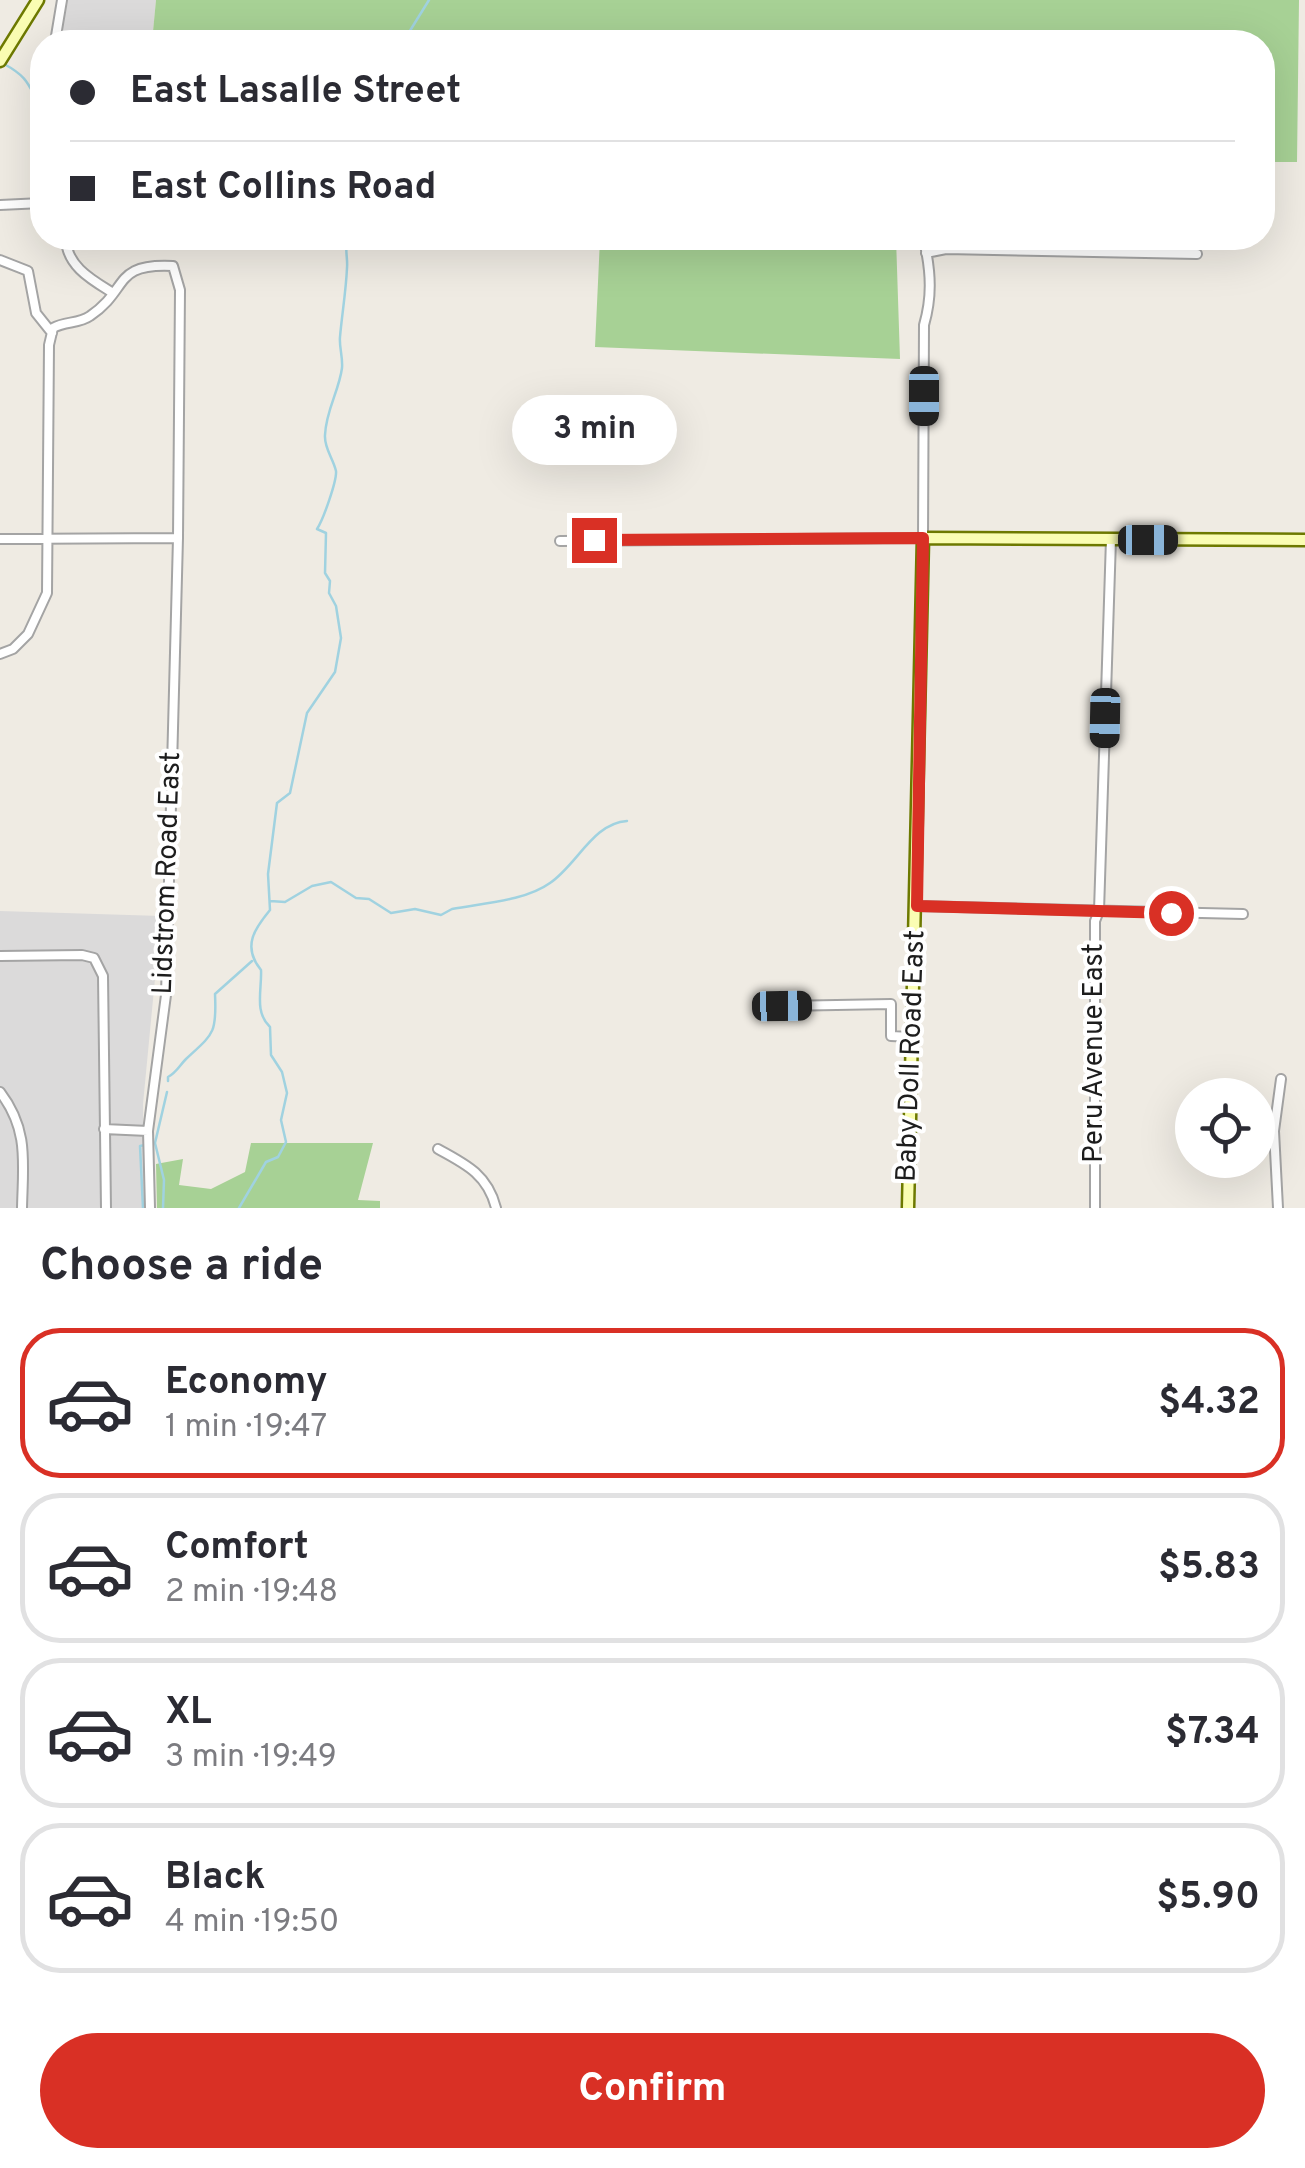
<!DOCTYPE html>
<html lang="en">
<head>
<meta charset="utf-8">
<style>
  body { margin:0; font-family:Overpass,sans-serif; background:#f2f2f3; color:#2b2b33; height:100vh; display:flex; flex-direction:column; font-size:38px; white-space:nowrap }
  * { box-sizing:border-box; margin:0 }
  p { font-size:32px; color:#7c7c81 }
  .icon { flex:none; width:55px; height:55px; fill:none; stroke:currentColor; stroke-width:2; stroke-linecap:round; stroke-linejoin:round }
  .map { position:relative; height:1208px; overflow:hidden }
  .details { display:flex; flex-direction:column; background:#fff; flex:1 }
  .details>* { flex:none }
  .guide { position:absolute; left:30px; top:30px; width:1245px; height:220px; border-radius:40px; box-shadow:0 10px 40px #0002; display:grid; align-content:center; height:220px; padding:0 40px; background:#fff }
  .buttons { position:absolute; left:1175px; top:1078px; display:grid; gap:20px }
  .buttons a { display:grid; place-items:center; width:100px; height:100px; border-radius:50%; background:#fff; box-shadow:0 10px 40px #0002; font-size:50px }
  .end { position:absolute; width:45px; height:45px; margin:-22px; border:12px solid #d93025; background:#fff; box-shadow:0 0 0 5px #fff }
  .from { border-radius:50% }
  .bubble { position:absolute; height:70px; border-radius:35px; background:#fff; box-shadow:0 10px 40px #0002; font-size:32px; font-weight:700; line-height:70px; text-align:center }
  .car { position:absolute; width:30px; height:60px; margin:-30px -15px; border-radius:12px; box-shadow:0 0 8px 2px #0007; background:linear-gradient(#222 24%,#8ab4d8 0 40%,#222 0 76%,#8ab4d8 0 86%,#222 0) }
  .guide b { display:flex; align-items:center; gap:35px; height:95px; font-size:38px }
  .guide b+b { border-top:2px solid #e1e1e2 }
  .guide i { width:25px; height:25px; background:#2b2b33 }
  ul { padding:0; list-style:none }
  li { display:flex; align-items:center; gap:30px; height:150px; margin:0 20px 15px; padding:0 20px; border:5px solid #e1e1e2; border-radius:40px }
  li div { flex:1 }
  li b { display:block; font-size:38px }
  li em { font-style:normal; font-weight:700 }
  li.active { border-color:#d93025 }
  li>.icon { width:90px; height:90px; stroke-width:1.5 }
  h2 { padding:0 40px; font-size:45px; line-height:120px }
  .primary-button { display:flex; gap:20px; margin-top:auto; padding:20px 40px }
  .primary-button a { flex:1; height:115px; border-radius:60px; background:#d93025; color:#fff; font-size:40px; font-weight:700; line-height:115px; text-align:center }
  .map>svg:first-child { display:block }
</style>
</head>
<body>
<div class="map">
<svg width="1305" height="1208" viewBox="0 0 1305 1208">
  <rect width="100%" height="100%" fill="#efebe3"/>
  <path fill="#dbdada" d="M 61,0 L 156,0 L 152,42 L 55,42 Z
    M 0,911 L 161,916 L 143,1104 L 144,1208 L 0,1208 Z"/>
  <path fill="#a7d195" d="M 156,0 L 1299,0 L 1297,162 L 1263,162 L 1262,42 L 152,42 Z
    M 560,238 L 896,238 L 900,359 L 595,347 L 600,239 Z
    M 251,1143 L 373,1143 L 358,1200 L 380,1201 L 380,1208 L 157,1208 L 156,1164 L 183,1159 L 179,1185 L 211,1189 L 245,1172 Z"/>
  <g fill="none" stroke-linecap="round" stroke-linejoin="round">
    <path stroke="#a0d2e0" stroke-width="2.5" d="M 403,42 L 429,0
      M 4,64 C 30,78 28,86 42,109
      M 822,238 L 825,241
      M 270,901 L 285,902 L 312,886 L 331,882 L 356,898 L 369,899 L 391,913 L 415,909 L 441,915 L 452,909 C 483,903 525,901 550,883 C 577,865 593,823 627,821
      M 168,1081 L 168,1077 C 177,1072 179,1066 186,1059 C 213,1034 217,1034 215,994 L 252,961
      M 143,1208 L 140,1146 L 155,1143
      M 163,1208 L 164,1180 L 155,1143 L 167,1092
      M 239,1208 L 266,1162 L 278,1157 L 286,1142 L 281,1120 L 287,1093 L 282,1072 L 271,1055 L 270,1027 C 254,1012 262,990 261,970 C 241,946 256,927 270,910 L 268,874 L 277,803 L 290,793 L 307,713 L 335,672 L 341,638 L 336,606 L 329,593 L 330,581 L 325,573 L 326,533 L 317,529 C 323,520 337,481 336,471 C 333,458 324,448 325,435 C 326,410 339,391 342,368 C 343,357 339,347 340,337 C 342,314 346,291 347,268 C 348,257 344,248 348,238"/>
    <defs>
      <path id="street" d="M 55,42 L 62,0
        M 0,205 L 42,203
        M 66,238 C 66,266 92,280 113,293
        M 926,253 L 946,249 L 1197,254
        M 0,260 L 28,271 L 36,313 L 52,333
        M 0,539 L 178,538
        M 560,541 L 923,538 L 924,325 C 932,297 931,274 925,245
        M 0,654 L 13,649 L 28,634 L 47,593 L 49,345 L 53,328 C 65,321 79,324 90,316 C 130,289 112,263 173,266 L 180,290 L 178,538 L 166,995 L 148,1131 L 150,1208
        M 917,906 L 1243,914
        M 0,956 L 82,955 L 94,958 L 103,976 L 106,1208
        M 782,1006 L 891,1004 L 891,1036 L 911,1037
        M 0,1092 C 29,1130 23,1162 22,1208
        M 104,1129 L 148,1131
        M 438,1149 C 466,1164 488,1175 496,1208
        M 1095,1208 L 1095,921 L 1099,911 L 1111,539
        M 1278,1208 L 1274,1131 L 1281,1079"/>
      <path id="secondary" d="M 0,61 L 38,0
        M 908,1208 L 923,538 L 1305,540"/>
    </defs>
    <use href="#street" stroke="#a4a4a4" stroke-width="12"/>
    <use href="#secondary" stroke="#6d7900" stroke-width="15"/>
    <use href="#street" stroke="#fff" stroke-width="8"/>
    <use href="#secondary" stroke="#fafdb3" stroke-width="10"/>
  </g>
  <g fill="none" stroke-linecap="round" stroke-linejoin="round">
    <path stroke="#d93025" stroke-width="12" d="M 594,540 L 923,538 L 917,906 L 1171,913"/>
  </g>
  <g text-anchor="middle" dominant-baseline="central" stroke-width="8" stroke-linejoin="round" paint-order="stroke">
    <g font-size="28" fill="#1d1d1d" stroke="#fff">
      <text transform="translate(168 873) rotate(-88)">Lidstrom Road East</text>
      <text transform="translate(1095 1053) rotate(-90)">Peru Avenue East</text>
      <text transform="translate(912 1056) rotate(-88)">Baby Doll Road East</text>
    </g>
  </g>
</svg>
<div class="buttons">
<a><svg class="icon" aria-label="locate" viewBox="0 0 24 24"><circle cx="12" cy="12" r="6"/><path d="M12 2v4M12 18v4M2 12h4M18 12h4"/></svg></a>
</div>
<i class="end from" style="left:1171px;top:913px"></i>
<i class="end" style="left:594px;top:540px"></i>
<div class="bubble" style="left:512px;top:395px;width:165px">3 min</div>
<i class="car" style="left:924px;top:396px;rotate:180deg"></i>
<i class="car" style="left:1148px;top:540px;rotate:90deg"></i>
<i class="car" style="left:1105px;top:718px;rotate:181deg"></i>
<i class="car" style="left:782px;top:1006px;rotate:89deg"></i>
<div class="guide">
<b><i class="from"></i>East Lasalle Street</b>
<b><i></i>East Collins Road</b>
</div>
</div>
<section class="details">
<h2>Choose a ride</h2>
<ul>
<li class="active"><svg class="icon" aria-label="car" viewBox="0 0 24 24"><path d="M5 17H2v-5l4-1 3-4h7l3 4 3 1v5h-3M9 17h6M6 11h13"/><circle cx="7" cy="17" r="2"/><circle cx="17" cy="17" r="2"/></svg><div><b>Economy</b><p>1 min · 19:47</p></div><em>$4.32</em></li>
<li><svg class="icon" aria-label="car" viewBox="0 0 24 24"><path d="M5 17H2v-5l4-1 3-4h7l3 4 3 1v5h-3M9 17h6M6 11h13"/><circle cx="7" cy="17" r="2"/><circle cx="17" cy="17" r="2"/></svg><div><b>Comfort</b><p>2 min · 19:48</p></div><em>$5.83</em></li>
<li><svg class="icon" aria-label="car" viewBox="0 0 24 24"><path d="M5 17H2v-5l4-1 3-4h7l3 4 3 1v5h-3M9 17h6M6 11h13"/><circle cx="7" cy="17" r="2"/><circle cx="17" cy="17" r="2"/></svg><div><b>XL</b><p>3 min · 19:49</p></div><em>$7.34</em></li>
<li><svg class="icon" aria-label="car" viewBox="0 0 24 24"><path d="M5 17H2v-5l4-1 3-4h7l3 4 3 1v5h-3M9 17h6M6 11h13"/><circle cx="7" cy="17" r="2"/><circle cx="17" cy="17" r="2"/></svg><div><b>Black</b><p>4 min · 19:50</p></div><em>$5.90</em></li>
</ul>
<div class="primary-button"><a>Confirm</a></div>
</section>
</body>
</html>
